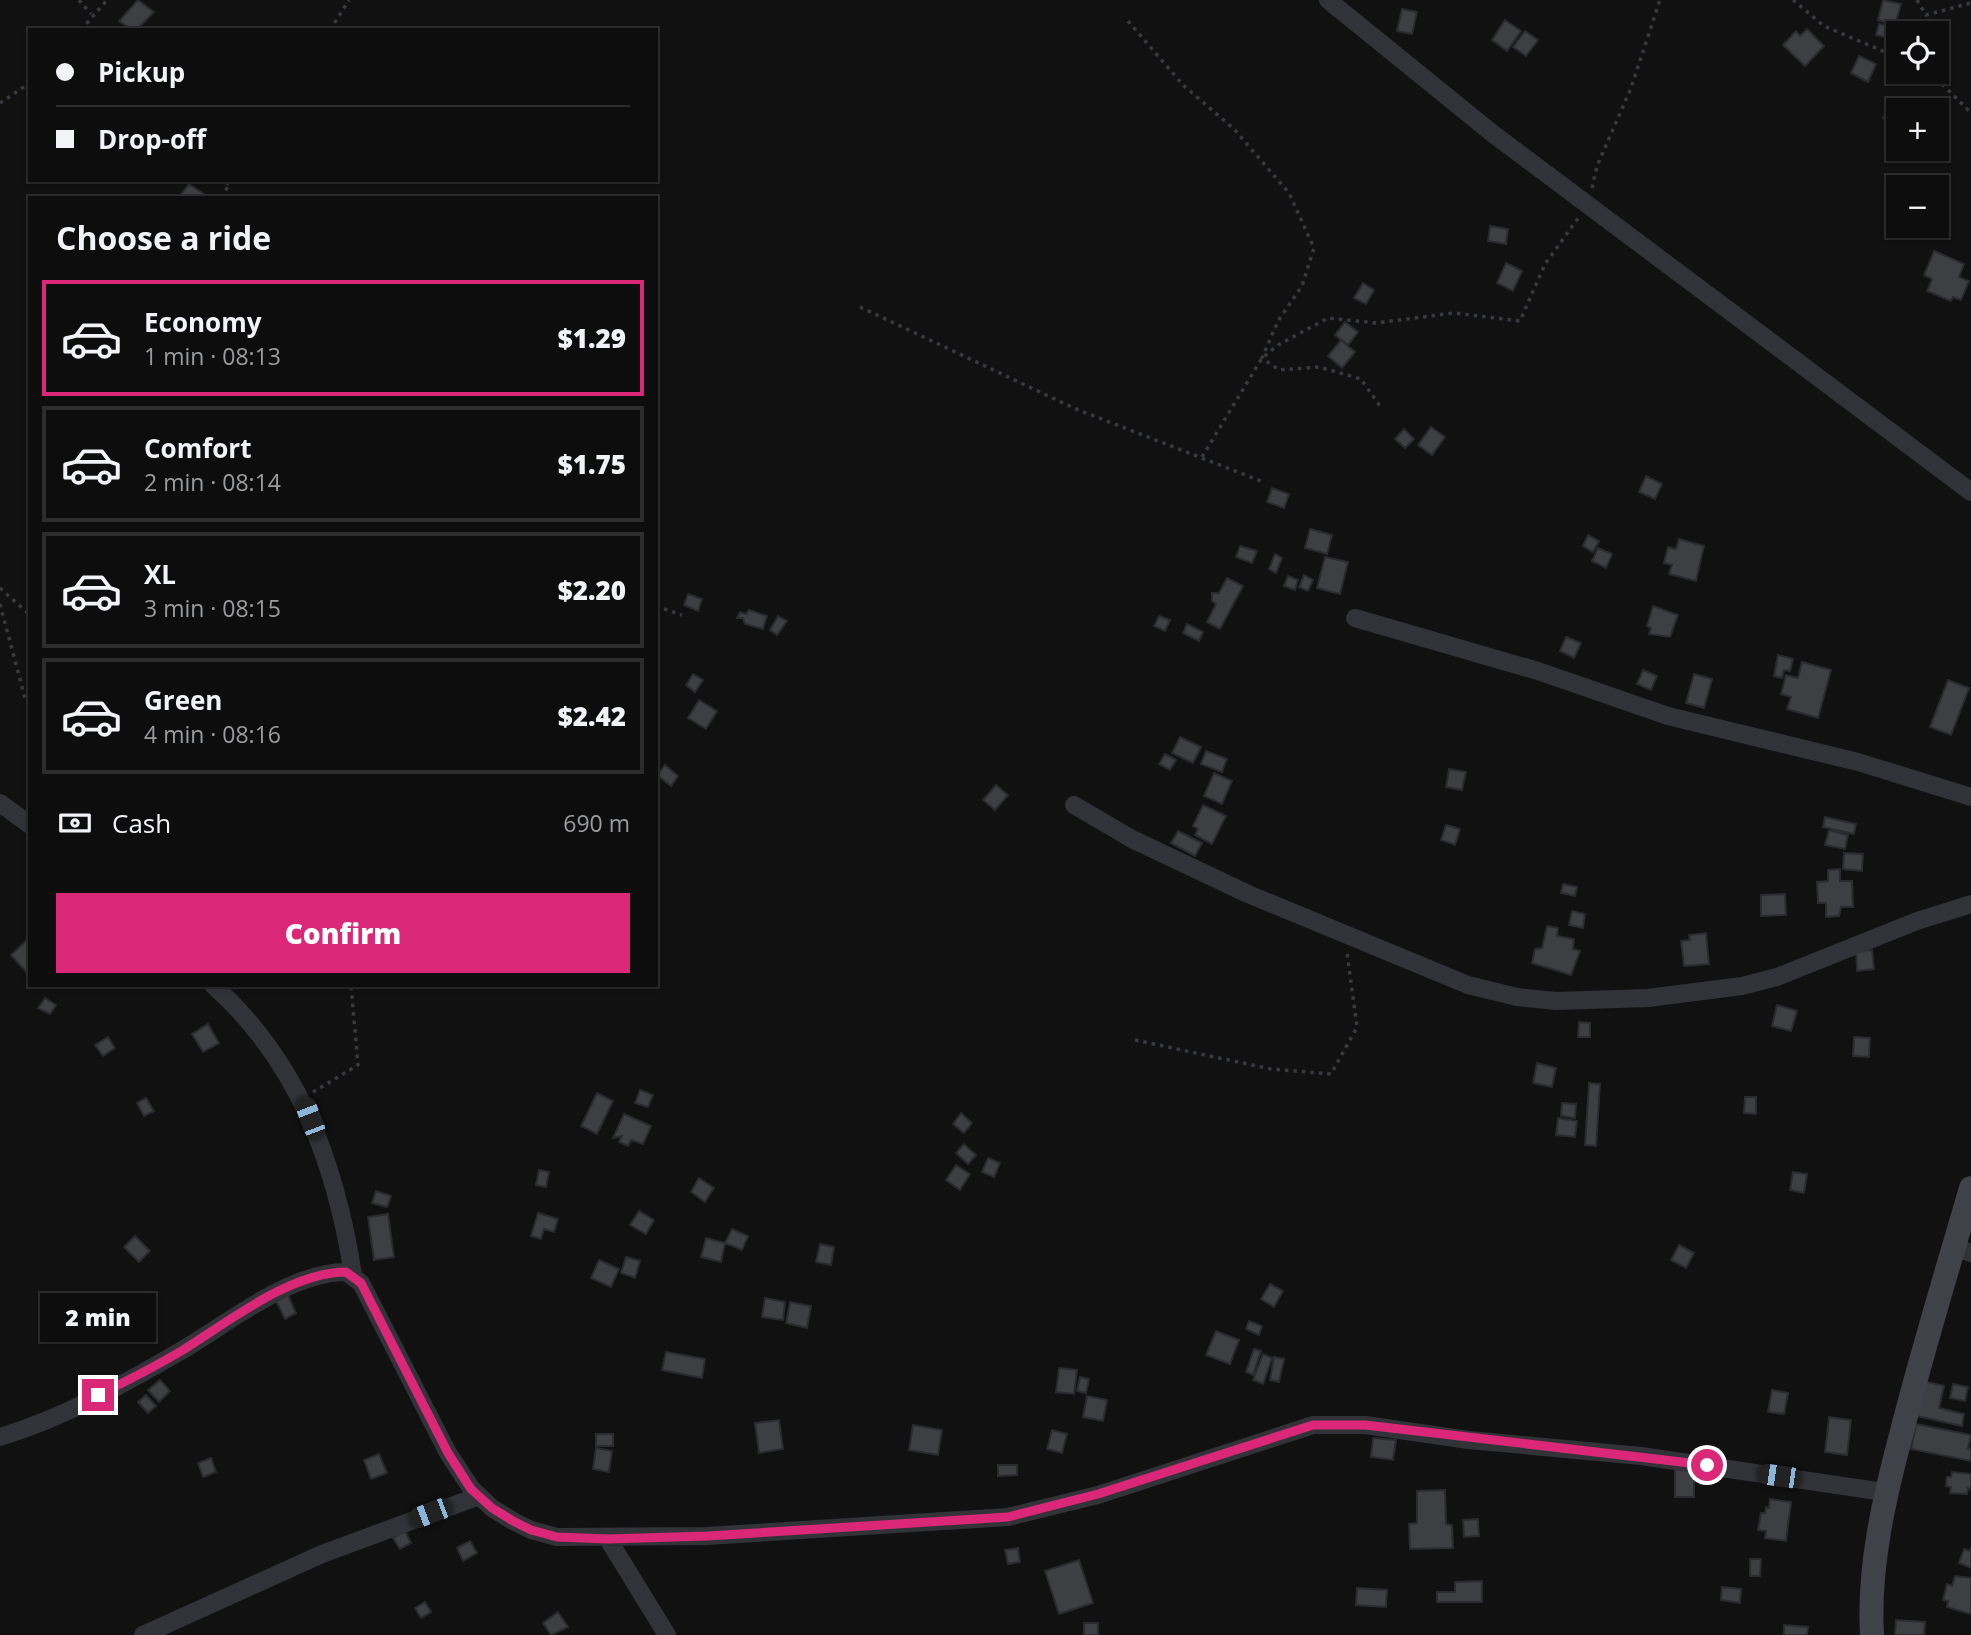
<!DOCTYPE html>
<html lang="en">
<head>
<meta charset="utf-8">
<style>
  body { margin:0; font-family:"Open Sans",sans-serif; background:#1b1b1c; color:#f1f3f6; height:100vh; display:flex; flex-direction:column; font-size:26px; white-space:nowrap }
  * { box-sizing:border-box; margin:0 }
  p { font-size:23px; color:#9a9c9e }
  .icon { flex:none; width:38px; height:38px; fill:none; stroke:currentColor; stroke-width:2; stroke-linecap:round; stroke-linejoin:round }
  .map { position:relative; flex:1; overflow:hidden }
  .side { position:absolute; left:28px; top:196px; width:630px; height:791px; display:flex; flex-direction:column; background:#0d0d0e; border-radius:0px; box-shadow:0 2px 5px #0004,0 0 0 2px #2d2d2e }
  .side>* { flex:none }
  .hud { position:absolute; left:28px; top:28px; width:630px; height:154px; border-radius:0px; box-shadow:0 2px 5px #0004,0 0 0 2px #2d2d2e; display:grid; align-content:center; height:154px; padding:0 28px; background:#0d0d0e }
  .buttons { position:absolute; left:1886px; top:21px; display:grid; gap:14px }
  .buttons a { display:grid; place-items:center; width:63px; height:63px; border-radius:0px; background:#0d0d0e; box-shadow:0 2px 5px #0004,0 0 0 2px #2d2d2e; font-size:35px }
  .end { position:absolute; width:32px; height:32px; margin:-16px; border:9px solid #db2777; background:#fff; box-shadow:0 0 0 4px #fff }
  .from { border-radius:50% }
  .bubble { position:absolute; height:49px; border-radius:0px; background:#0d0d0e; box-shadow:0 2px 5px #0004,0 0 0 2px #2d2d2e; font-size:23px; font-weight:800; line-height:49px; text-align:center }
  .car { position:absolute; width:21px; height:42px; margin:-21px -10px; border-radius:9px; box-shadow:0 0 5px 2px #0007; background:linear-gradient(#222 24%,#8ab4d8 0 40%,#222 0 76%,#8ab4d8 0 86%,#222 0) }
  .hud b { display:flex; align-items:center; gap:24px; height:66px; font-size:26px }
  .hud b+b { border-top:2px solid #2d2d2e }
  .hud i { width:18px; height:18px; background:#f1f3f6 }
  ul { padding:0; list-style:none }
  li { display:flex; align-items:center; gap:21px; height:116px; margin:0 14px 10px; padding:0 14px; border:4px solid #2d2d2e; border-radius:0px }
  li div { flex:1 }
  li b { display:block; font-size:26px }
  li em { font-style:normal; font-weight:800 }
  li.current { border-color:#db2777 }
  li>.icon { width:63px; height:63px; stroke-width:1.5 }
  h2 { padding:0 28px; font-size:32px; line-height:84px }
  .pay { display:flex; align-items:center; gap:18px; height:77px; padding:0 28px; font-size:26px }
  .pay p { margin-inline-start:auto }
  .primary-button { display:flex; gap:14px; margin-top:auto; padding:14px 28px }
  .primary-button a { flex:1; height:80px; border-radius:0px; background:#db2777; color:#fff; font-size:28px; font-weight:800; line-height:80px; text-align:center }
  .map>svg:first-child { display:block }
</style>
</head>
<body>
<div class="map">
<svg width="1971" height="1635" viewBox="0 0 1971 1635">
  <rect width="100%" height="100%" fill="#111112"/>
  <path fill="#3d3f43" stroke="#2a2b2f" stroke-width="2" d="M 138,0 L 154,12 L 136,30 L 132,30 L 119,21 Z
    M 1883,0 L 1901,4 L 1895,25 L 1878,20 Z
    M 1402,9 L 1417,12 L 1412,34 L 1397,31 Z
    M 1505,20 L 1521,31 L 1507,51 L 1492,40 Z
    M 1879,24 L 1892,26 L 1890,38 L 1876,35 Z
    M 1807,29 L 1824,46 L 1805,66 L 1783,45 L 1796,31 L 1800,36 Z
    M 1525,31 L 1538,40 L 1526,56 L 1513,47 Z
    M 1859,56 L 1876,64 L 1868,82 L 1851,73 Z
    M 1889,108 L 1895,112 L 1897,108 L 1901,110 L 1899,134 L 1886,126 L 1889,121 L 1883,118 Z
    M 189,184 L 210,198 L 178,198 Z
    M 1490,226 L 1508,229 L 1506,244 L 1488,241 Z
    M 1934,251 L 1964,264 L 1959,277 L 1969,281 L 1961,300 L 1953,297 L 1951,301 L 1927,291 L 1932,279 L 1924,275 Z
    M 1506,263 L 1522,271 L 1513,291 L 1497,283 Z
    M 1363,283 L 1374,290 L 1366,304 L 1354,298 Z
    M 1345,322 L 1358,332 L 1348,345 L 1335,335 Z
    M 1341,340 L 1355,352 L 1342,368 L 1328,356 Z
    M 1431,427 L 1445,437 L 1432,455 L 1418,445 Z
    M 1404,429 L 1414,439 L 1405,448 L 1395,439 Z
    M 1646,476 L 1662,484 L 1655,499 L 1639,492 Z
    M 1272,488 L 1289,494 L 1284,508 L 1267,502 Z
    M 1310,529 L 1332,535 L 1327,554 L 1305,548 Z
    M 1588,535 L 1599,541 L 1593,552 L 1583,546 Z
    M 1679,539 L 1704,546 L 1696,581 L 1669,574 L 1672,565 L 1664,563 L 1668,547 L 1676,549 Z
    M 1240,546 L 1257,551 L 1252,563 L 1236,557 Z
    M 1598,548 L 1612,554 L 1606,568 L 1592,561 Z
    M 1275,554 L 1282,558 L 1276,573 L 1269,569 Z
    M 1325,557 L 1348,562 L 1340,594 L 1317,588 Z
    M 1304,575 L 1313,580 L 1308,591 L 1299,587 Z
    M 1288,576 L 1298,580 L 1295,590 L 1284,586 Z
    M 1227,578 L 1243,586 L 1220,629 L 1207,622 L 1216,604 L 1212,601 L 1212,593 L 1219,593 Z
    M 688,594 L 702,599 L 698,611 L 684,605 Z
    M 1653,606 L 1678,615 L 1670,637 L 1649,634 L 1651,628 L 1647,626 Z
    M 749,610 L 767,616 L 763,629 L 745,624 L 743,618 L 737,618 L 740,612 L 746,614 Z
    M 778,616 L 787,621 L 777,635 L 770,630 Z
    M 1159,616 L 1170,620 L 1165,631 L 1154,626 Z
    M 1187,624 L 1203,632 L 1199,641 L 1183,633 Z
    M 1566,637 L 1581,643 L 1574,658 L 1560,651 Z
    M 1778,655 L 1793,659 L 1790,671 L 1784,670 L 1782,678 L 1774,676 Z
    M 1802,662 L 1831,670 L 1818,718 L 1787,709 L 1791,697 L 1781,694 L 1786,675 L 1798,678 Z
    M 1643,670 L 1657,676 L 1651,690 L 1637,684 Z
    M 693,674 L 703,680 L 695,692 L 686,685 Z
    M 1694,674 L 1712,679 L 1704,708 L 1686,703 Z
    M 1948,680 L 1969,688 L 1951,735 L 1930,727 Z
    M 699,700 L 717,711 L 706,729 L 688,718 Z
    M 1180,737 L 1201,747 L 1193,763 L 1172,753 Z
    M 1206,751 L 1227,759 L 1222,772 L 1201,764 Z
    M 1165,754 L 1176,760 L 1170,770 L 1159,764 Z
    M 665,765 L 678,776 L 671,786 L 657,775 Z
    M 1449,769 L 1466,772 L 1462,790 L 1446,787 Z
    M 1214,773 L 1232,781 L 1222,804 L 1204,796 Z
    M 996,785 L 1008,795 L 995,810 L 983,800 Z
    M 1203,805 L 1226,816 L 1212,844 L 1195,835 L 1198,829 L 1193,826 Z
    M 1825,817 L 1856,824 L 1854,834 L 1823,827 Z
    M 1446,825 L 1460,829 L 1455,845 L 1441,840 Z
    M 1829,830 L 1848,835 L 1845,849 L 1825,845 Z
    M 1178,831 L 1202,843 L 1195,856 L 1171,843 Z
    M 1844,853 L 1863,854 L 1862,871 L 1843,869 Z
    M 1840,869 L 1840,881 L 1852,881 L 1853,907 L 1841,907 L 1839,916 L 1826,917 L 1826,903 L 1818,903 L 1817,882 L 1828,881 L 1828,870 Z
    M 1563,884 L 1577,887 L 1575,896 L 1561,893 Z
    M 1785,894 L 1786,915 L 1761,916 L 1761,895 Z
    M 1572,911 L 1585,914 L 1583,928 L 1569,925 Z
    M 1547,926 L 1558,928 L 1557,936 L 1574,939 L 1573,949 L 1580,951 L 1571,975 L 1532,963 L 1535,949 L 1542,948 Z
    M 1706,933 L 1709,964 L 1684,966 L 1681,941 L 1690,940 L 1689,935 Z
    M 30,937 L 30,976 L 11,955 Z
    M 1872,950 L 1874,969 L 1857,971 L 1856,951 Z
    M 45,998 L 56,1005 L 50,1014 L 38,1008 Z
    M 1777,1005 L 1797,1011 L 1791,1031 L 1772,1026 Z
    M 1579,1022 L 1590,1023 L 1590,1037 L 1578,1037 Z
    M 208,1024 L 219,1043 L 203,1052 L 192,1034 Z
    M 108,1037 L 115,1048 L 103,1056 L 95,1045 Z
    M 1854,1037 L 1870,1038 L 1869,1057 L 1853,1056 Z
    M 1537,1063 L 1556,1068 L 1552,1087 L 1533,1083 Z
    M 1589,1083 L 1600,1084 L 1596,1146 L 1585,1145 Z
    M 640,1090 L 653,1095 L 648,1107 L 635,1103 Z
    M 597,1093 L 613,1101 L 597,1134 L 581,1126 Z
    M 1745,1097 L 1756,1097 L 1756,1114 L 1744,1113 Z
    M 146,1098 L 154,1111 L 144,1116 L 137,1103 Z
    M 1562,1103 L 1576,1104 L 1575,1118 L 1561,1116 Z
    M 961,1113 L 972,1123 L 964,1133 L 953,1124 Z
    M 624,1114 L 651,1126 L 643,1144 L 631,1140 L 628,1146 L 619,1142 L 622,1136 L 613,1138 Z
    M 1558,1118 L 1577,1121 L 1575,1137 L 1556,1135 Z
    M 964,1144 L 976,1155 L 968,1164 L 956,1153 Z
    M 988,1158 L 1000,1163 L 994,1177 L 982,1172 Z
    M 956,1165 L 970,1174 L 960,1190 L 946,1180 Z
    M 539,1170 L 549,1172 L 546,1187 L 536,1185 Z
    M 1793,1172 L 1807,1174 L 1804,1193 L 1790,1190 Z
    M 699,1178 L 714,1188 L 705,1202 L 691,1192 Z
    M 376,1191 L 391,1196 L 387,1207 L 372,1203 Z
    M 639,1211 L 654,1220 L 646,1234 L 630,1225 Z
    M 538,1213 L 558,1219 L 554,1232 L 544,1229 L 541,1239 L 531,1236 Z
    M 388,1214 L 394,1257 L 374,1260 L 368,1217 Z
    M 732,1229 L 748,1236 L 742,1250 L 725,1243 Z
    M 135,1236 L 150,1251 L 139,1262 L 124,1247 Z
    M 706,1238 L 725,1243 L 721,1262 L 701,1257 Z
    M 820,1244 L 834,1247 L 831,1265 L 816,1262 Z
    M 1679,1245 L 1694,1253 L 1686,1268 L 1671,1260 Z
    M 626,1257 L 640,1261 L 635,1278 L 621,1273 Z
    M 599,1260 L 619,1269 L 611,1287 L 591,1278 Z
    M 1270,1284 L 1283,1291 L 1274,1307 L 1261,1299 Z
    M 288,1295 L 296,1313 L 285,1319 L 276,1301 Z
    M 765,1298 L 785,1302 L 783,1320 L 762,1317 Z
    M 790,1302 L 811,1306 L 807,1328 L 786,1323 Z
    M 1249,1321 L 1262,1326 L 1259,1335 L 1246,1329 Z
    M 1216,1331 L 1239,1340 L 1230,1364 L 1206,1355 Z
    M 1254,1349 L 1261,1351 L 1253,1375 L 1246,1372 Z
    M 666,1352 L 705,1359 L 702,1378 L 662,1370 Z
    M 1263,1354 L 1272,1358 L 1263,1384 L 1253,1380 Z
    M 1274,1357 L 1284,1359 L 1279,1382 L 1270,1380 Z
    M 1059,1368 L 1077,1370 L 1074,1394 L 1056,1392 Z
    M 1080,1377 L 1089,1379 L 1086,1393 L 1077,1391 Z
    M 160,1380 L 170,1391 L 159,1402 L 148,1390 Z
    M 1919,1380 L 1944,1386 L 1939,1408 L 1964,1414 L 1962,1426 L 1912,1415 Z
    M 1953,1384 L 1968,1387 L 1965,1401 L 1950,1398 Z
    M 1772,1390 L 1788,1393 L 1784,1414 L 1768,1412 Z
    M 146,1395 L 156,1406 L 148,1413 L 138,1402 Z
    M 1087,1396 L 1107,1400 L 1103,1421 L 1083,1417 Z
    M 1829,1417 L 1851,1420 L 1847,1455 L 1825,1452 Z
    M 779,1420 L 783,1449 L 759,1453 L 755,1423 Z
    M 1916,1424 L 1971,1435 L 1968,1448 L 1971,1449 L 1971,1461 L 1911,1449 Z
    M 913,1425 L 942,1430 L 938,1455 L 909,1450 Z
    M 1052,1430 L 1067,1434 L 1062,1453 L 1047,1449 Z
    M 596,1434 L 613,1434 L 613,1446 L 596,1446 Z
    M 1373,1438 L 1396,1440 L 1393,1460 L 1371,1457 Z
    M 596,1448 L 612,1451 L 609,1472 L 593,1469 Z
    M 379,1454 L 387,1473 L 371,1479 L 364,1460 Z
    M 211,1458 L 216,1472 L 203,1477 L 198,1463 Z
    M 998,1465 L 1017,1465 L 1017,1475 L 998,1476 Z
    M 1675,1470 L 1694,1470 L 1694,1497 L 1675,1497 Z
    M 1952,1472 L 1971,1474 L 1971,1489 L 1968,1488 L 1967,1494 L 1950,1493 L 1951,1487 L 1946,1486 L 1947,1477 L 1951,1477 Z
    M 1445,1490 L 1446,1524 L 1452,1525 L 1453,1548 L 1410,1549 L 1409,1524 L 1417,1523 L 1417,1491 Z
    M 1770,1499 L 1791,1502 L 1786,1541 L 1765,1538 L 1766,1531 L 1758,1530 L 1761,1513 L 1765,1513 L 1766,1507 L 1769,1508 Z
    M 1478,1519 L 1479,1536 L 1464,1537 L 1463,1520 Z
    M 405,1531 L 411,1543 L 400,1549 L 393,1538 Z
    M 470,1541 L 477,1553 L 463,1561 L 457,1548 Z
    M 1971,1547 L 1971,1568 L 1959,1563 L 1964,1549 L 1970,1551 Z
    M 1018,1548 L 1020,1562 L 1008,1564 L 1005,1550 Z
    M 1750,1559 L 1761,1559 L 1760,1576 L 1750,1576 Z
    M 1079,1560 L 1093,1603 L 1059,1614 L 1045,1571 Z
    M 1955,1576 L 1971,1578 L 1971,1614 L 1947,1607 L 1948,1601 L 1943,1600 L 1947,1584 L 1952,1586 Z
    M 1482,1581 L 1482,1602 L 1437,1602 L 1437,1592 L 1455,1592 L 1455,1582 Z
    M 1722,1587 L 1741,1589 L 1740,1603 L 1721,1600 Z
    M 1357,1588 L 1387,1590 L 1386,1607 L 1356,1605 Z
    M 425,1602 L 431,1612 L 421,1618 L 415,1608 Z
    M 558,1612 L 568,1627 L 551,1635 L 543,1623 Z
    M 1896,1620 L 1925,1622 L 1924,1635 L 1895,1635 Z
    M 1084,1623 L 1098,1623 L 1098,1635 L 1084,1635 Z
    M 1784,1625 L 1808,1627 L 1807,1635 L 1784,1635 Z"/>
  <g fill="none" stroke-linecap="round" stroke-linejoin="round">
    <path stroke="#373a3f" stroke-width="3.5" stroke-dasharray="3.5 5" stroke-linecap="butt" d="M 79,0 L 91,14
      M 1793,0 L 1824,26 L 1899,58
      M 1917,0 L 1926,15 L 1971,3
      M 1128,21 L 1183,85 L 1234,129 L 1289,193 L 1314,248 L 1302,286 L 1278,321 L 1262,358 L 1279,370 L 1319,367 L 1361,379 L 1382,409
      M 81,30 L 107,0
      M 330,30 L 349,0
      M 1930,72 L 1971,113
      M 0,103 L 30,83
      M 218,180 L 229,184
      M 1592,188 L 1597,166 L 1631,88 L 1660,0
      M 222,198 L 231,180
      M 860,307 L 1076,409 L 1261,481
      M 1202,457 L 1262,358 L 1278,345 L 1328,318 L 1376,323 L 1454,313 L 1520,321 L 1545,264 L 1579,217
      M 0,588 L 30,615
      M 0,604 L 26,702 L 30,705
      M 656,606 L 682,615
      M 1135,1040 L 1271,1069 L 1331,1074 L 1357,1027 L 1347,953
      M 313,1092 L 358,1065 L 351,985"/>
    <path stroke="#313338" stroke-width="18" d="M 1328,0 L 1492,133 L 1971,492
      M 1355,618 L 1538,671 L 1668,716 L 1858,762 L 1971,797
      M 0,803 L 30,825
      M 1074,805 L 1132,839 L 1248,894 L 1468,985 L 1517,997 L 1556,1001 L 1648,998 L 1742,986 L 1777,977 L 1917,921 L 1971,904
      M 213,985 C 299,1062 336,1164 353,1275
      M 1954,1247 L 1971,1253
      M 0,1437 C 63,1418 122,1385 179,1352 C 226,1325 289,1272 346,1272 L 361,1283 L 448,1453 L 471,1488 L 492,1508 L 513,1521 L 531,1530 L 557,1537 L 707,1536 L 1008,1517 L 1098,1495 L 1313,1425 L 1365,1425 L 1469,1440 L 1641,1456 L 1884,1492
      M 608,1539 L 667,1635
      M 143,1635 L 322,1554 L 479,1496"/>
    <path stroke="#3f4248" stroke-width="24" d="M 1872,1635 C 1868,1568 1884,1499 1901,1435 C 1922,1352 1947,1271 1971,1188"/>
  </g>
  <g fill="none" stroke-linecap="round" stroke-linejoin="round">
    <path stroke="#db2777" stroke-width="9" d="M 98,1395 C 127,1381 156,1366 183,1350 C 228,1322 291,1272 346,1272 L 361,1283 L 448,1453 L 471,1489 L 492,1508 L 513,1521 L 531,1530 L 557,1537 L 608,1539 L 707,1536 L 1008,1517 L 1098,1494 L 1313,1425 L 1365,1425 L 1707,1465"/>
  </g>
</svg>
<div class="buttons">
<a><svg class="icon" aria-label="locate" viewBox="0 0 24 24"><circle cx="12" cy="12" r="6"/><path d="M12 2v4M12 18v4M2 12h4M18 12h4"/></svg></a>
<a>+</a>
<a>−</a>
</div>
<i class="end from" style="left:1707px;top:1465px"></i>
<i class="end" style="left:98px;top:1395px"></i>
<div class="bubble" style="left:40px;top:1293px;width:116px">2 min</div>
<i class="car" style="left:310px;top:1118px;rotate:339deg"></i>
<i class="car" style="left:1779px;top:1476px;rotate:278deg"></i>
<i class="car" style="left:430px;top:1513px;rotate:249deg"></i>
<div class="hud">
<b><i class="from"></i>Pickup</b>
<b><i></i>Drop-off</b>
</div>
<section class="side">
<h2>Choose a ride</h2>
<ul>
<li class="current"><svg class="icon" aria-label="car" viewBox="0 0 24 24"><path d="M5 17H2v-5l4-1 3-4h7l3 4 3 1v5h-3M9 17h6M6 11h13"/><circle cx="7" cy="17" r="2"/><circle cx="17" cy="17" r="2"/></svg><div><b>Economy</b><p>1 min · 08:13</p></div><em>$1.29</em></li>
<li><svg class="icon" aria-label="car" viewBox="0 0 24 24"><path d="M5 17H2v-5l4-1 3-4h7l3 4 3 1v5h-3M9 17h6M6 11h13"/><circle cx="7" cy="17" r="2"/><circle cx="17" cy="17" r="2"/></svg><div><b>Comfort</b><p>2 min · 08:14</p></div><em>$1.75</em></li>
<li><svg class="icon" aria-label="car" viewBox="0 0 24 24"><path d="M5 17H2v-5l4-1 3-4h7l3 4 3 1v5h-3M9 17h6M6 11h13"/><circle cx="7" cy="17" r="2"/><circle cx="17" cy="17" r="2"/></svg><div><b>XL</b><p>3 min · 08:15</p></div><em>$2.20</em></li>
<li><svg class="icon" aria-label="car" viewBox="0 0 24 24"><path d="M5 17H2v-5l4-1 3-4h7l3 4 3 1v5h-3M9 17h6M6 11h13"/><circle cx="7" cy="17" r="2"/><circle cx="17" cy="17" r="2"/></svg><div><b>Green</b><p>4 min · 08:16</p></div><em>$2.42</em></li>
</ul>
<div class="pay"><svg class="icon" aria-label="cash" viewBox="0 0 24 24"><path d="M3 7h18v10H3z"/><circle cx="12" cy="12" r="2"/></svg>Cash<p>690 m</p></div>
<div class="primary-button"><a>Confirm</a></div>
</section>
</div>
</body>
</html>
